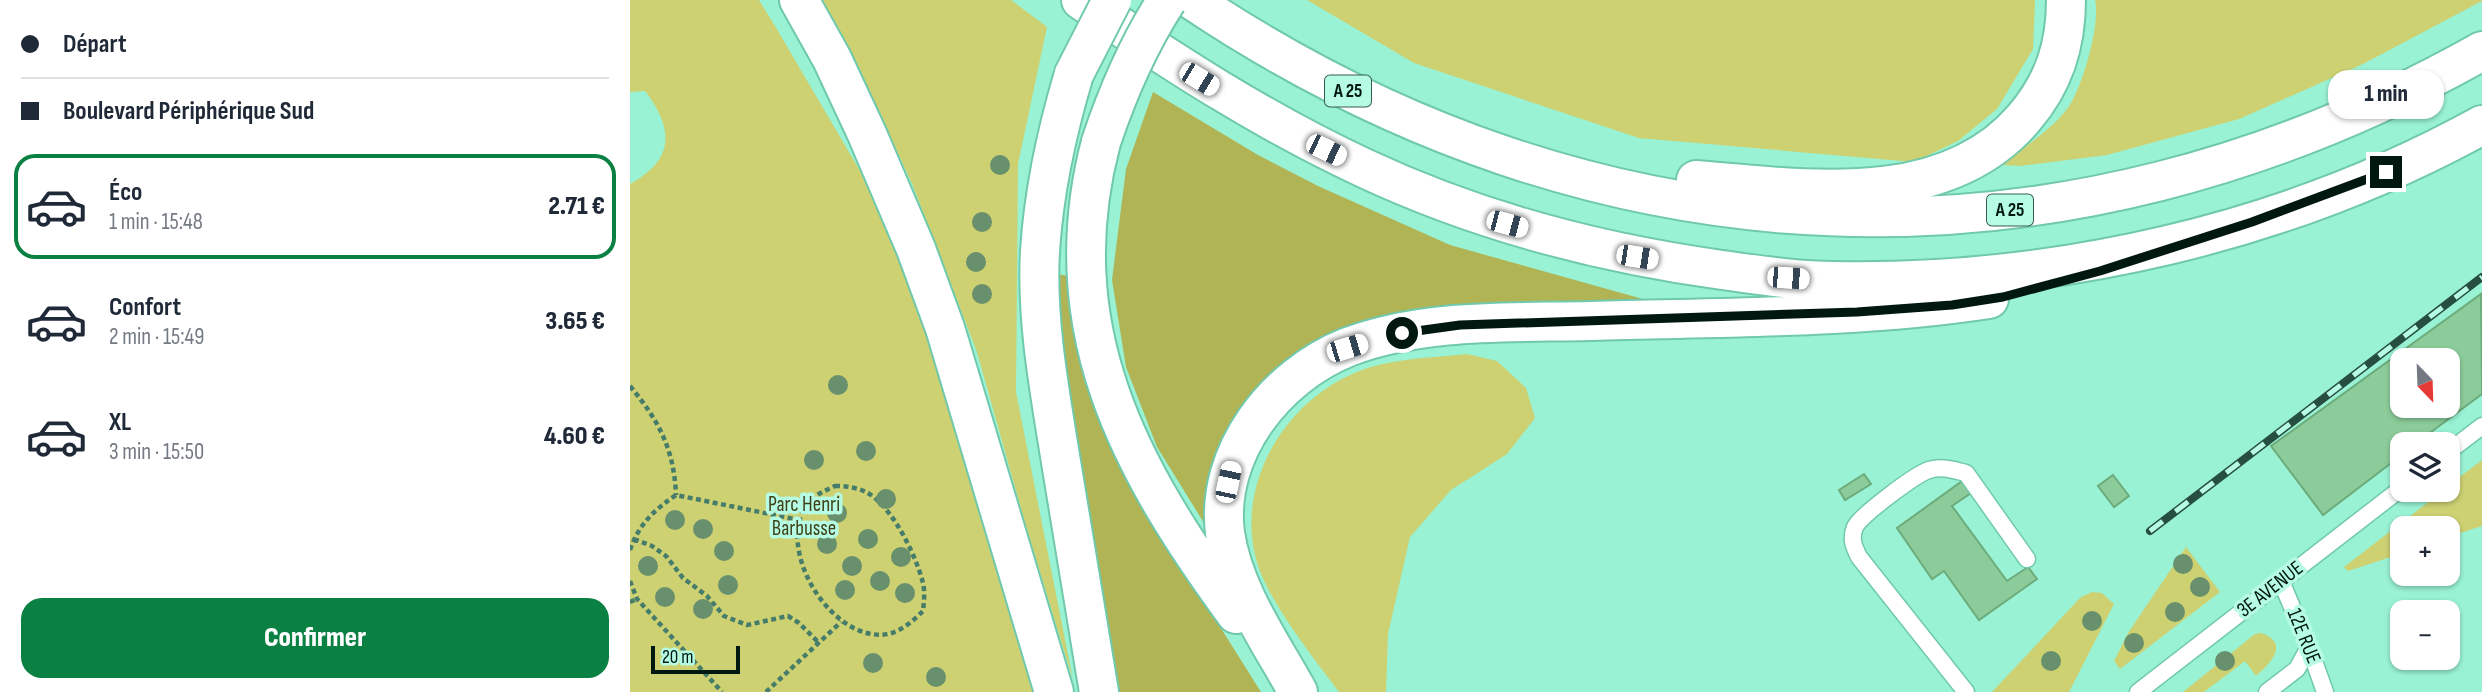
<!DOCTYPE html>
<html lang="fr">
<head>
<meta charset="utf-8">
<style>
  body { margin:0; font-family:"Sofia Sans Condensed",sans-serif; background:#f2f2f3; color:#1f2937; height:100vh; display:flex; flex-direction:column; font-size:26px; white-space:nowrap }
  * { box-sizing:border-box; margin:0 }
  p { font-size:23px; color:#747a83 }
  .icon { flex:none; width:38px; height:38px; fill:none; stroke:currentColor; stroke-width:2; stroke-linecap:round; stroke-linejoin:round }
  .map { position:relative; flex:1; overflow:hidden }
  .side { display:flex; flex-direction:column; background:#fff; width:630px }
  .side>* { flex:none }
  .banner { display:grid; align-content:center; height:154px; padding:0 21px; background:#fff }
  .needle { width:46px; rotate:157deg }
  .fabs { position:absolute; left:1760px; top:348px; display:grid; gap:14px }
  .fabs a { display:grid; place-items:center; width:70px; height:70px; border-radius:14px; background:#fff; box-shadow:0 2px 5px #0004; font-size:35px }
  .scale { position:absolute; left:21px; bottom:18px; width:89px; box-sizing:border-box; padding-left:7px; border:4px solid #001810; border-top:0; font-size:19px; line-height:24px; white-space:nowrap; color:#001810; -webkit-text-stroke:5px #b6fbe3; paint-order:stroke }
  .end { position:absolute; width:32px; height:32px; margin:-16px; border:9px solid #001810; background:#fff; box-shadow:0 0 0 4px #fff }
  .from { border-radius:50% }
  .bubble { position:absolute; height:49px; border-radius:21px; background:#fff; box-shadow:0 2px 5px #0004; font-size:23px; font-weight:800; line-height:49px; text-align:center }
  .car { position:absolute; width:21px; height:42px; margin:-21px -10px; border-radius:9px; box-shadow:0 0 5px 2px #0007; background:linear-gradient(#fff 24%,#345 0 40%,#fff 0 76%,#345 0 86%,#fff 0) }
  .banner b { display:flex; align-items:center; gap:24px; height:66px; font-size:26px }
  .banner b+b { border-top:2px solid #e0e1e3 }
  .banner i { width:18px; height:18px; background:#1f2937 }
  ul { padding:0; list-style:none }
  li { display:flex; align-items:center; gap:21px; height:105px; margin:0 14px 10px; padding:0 7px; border:4px solid transparent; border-radius:21px }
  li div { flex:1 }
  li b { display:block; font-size:26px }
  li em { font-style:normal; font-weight:800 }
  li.selected { border-color:#0b8043 }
  li>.icon { width:63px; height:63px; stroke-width:1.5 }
  .action { display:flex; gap:14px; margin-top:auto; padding:14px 21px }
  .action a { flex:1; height:80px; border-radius:21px; background:#0b8043; color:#fff; font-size:28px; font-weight:800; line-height:80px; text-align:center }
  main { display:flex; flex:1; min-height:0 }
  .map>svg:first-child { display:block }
</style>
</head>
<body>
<main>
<section class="side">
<div class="banner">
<b><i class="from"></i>Départ</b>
<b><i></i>Boulevard Périphérique Sud</b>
</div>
<ul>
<li class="selected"><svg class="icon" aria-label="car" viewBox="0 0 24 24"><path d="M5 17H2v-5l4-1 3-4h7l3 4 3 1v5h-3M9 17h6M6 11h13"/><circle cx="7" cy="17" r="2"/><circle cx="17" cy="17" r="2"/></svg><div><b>Éco</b><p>1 min · 15:48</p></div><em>2.71 €</em></li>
<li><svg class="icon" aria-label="car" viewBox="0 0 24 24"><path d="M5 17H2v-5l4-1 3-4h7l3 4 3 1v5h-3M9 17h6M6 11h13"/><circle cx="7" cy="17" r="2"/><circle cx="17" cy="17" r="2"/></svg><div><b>Confort</b><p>2 min · 15:49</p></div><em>3.65 €</em></li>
<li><svg class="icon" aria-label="car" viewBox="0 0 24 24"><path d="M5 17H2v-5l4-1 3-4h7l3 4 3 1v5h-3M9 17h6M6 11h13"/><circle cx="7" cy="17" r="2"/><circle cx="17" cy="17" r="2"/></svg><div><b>XL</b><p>3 min · 15:50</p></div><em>4.60 €</em></li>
</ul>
<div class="action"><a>Confirmer</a></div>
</section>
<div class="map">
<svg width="1852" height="692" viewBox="0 0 1852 692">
  <rect width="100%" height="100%" fill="#99f2d4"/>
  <path fill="#cdd172" d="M 0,0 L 129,0 L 145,26 L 243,193 L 301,336 L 407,692 L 0,692 L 0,184 C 45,159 44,129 15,91 L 0,92 Z
    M 191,0 L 381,0 L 417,27 L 388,164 L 386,392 L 443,680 L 397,530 L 347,352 L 283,186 L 221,51 Z
    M 677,0 L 1405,0 L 1403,49 L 1367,109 L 1328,141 L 1284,162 L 1009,138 L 784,63 Z
    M 1465,0 L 1852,0 L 1852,1 L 1731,65 L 1609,119 L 1477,155 L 1390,166 L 1371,165 C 1393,148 1420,131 1437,109 C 1452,90 1471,23 1465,0 Z
    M 837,354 L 867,361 L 896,388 L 905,418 L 877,454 L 821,490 L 780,537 L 758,634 L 756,692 L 709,692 C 684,659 648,613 632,576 C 598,496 650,403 727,372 C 762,358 801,358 837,354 Z
    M 1852,460 L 1852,526 L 1818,537 L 1818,528 L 1773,528 L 1773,553 L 1718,571 L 1714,567 L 1814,490 L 1818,490 L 1818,486 Z
    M 1556,547 L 1590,592 L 1490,669 L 1484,661 L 1498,633 Z
    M 1462,592 L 1472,593 L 1484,604 L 1439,692 L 1362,692 L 1451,597 Z
    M 1631,633 C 1660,643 1641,663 1626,676 L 1615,661 L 1574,692 L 1553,692 L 1625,634 Z"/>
  <path fill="#b1b455" d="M 523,92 L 628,155 L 688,186 L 820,245 L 1020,301 L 696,344 L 578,523 L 574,523 L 527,447 L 496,367 L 482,280 L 496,169 Z
    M 426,274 L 439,276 L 548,560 L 631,692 L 485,692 L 437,389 Z"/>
  <path fill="#8ccc9a" stroke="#6cab7b" stroke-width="2" fill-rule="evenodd" d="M 1851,294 L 1852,394 L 1785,444 L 1773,444 L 1773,454 L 1693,515 L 1641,446 ZM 1773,360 L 1818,360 L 1818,406 L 1773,406 Z
    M 1234,474 L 1241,484 L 1215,500 L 1209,490 Z
    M 1483,475 L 1499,496 L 1484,507 L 1468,486 Z
    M 1335,479 L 1344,491 L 1322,506 L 1377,581 L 1398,567 L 1407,579 L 1349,620 L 1314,571 L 1302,579 L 1267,528 Z"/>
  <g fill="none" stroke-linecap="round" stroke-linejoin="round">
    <defs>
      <path id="service" d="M 1818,452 L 1852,426
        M 1651,581 L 1679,647 L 1695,692
        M 1336,692 L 1229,557 C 1224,547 1220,539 1225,527 C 1231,515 1286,474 1299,470 C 1312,466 1323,470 1336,473 L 1397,559
        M 1508,692 L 1773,487
        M 1637,692 L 1667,669 L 1679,647"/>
      <path id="motorway" d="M 169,0 L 202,59 L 237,134 L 286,249 L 315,328 L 424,692
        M 451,0 C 542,62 633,121 734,168 C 847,221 969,253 1092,270 C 1129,275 1167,281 1204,281 C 1427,285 1656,233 1852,125
        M 562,0 C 967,271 1428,289 1852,51
        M 444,74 C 426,134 414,189 410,251 C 406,321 420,393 431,462 C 444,538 456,615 469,692
        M 471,142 C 422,327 499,468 606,614
        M 1066,180 C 1175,189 1315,211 1394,118 C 1424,83 1436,45 1436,0
        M 668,692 C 641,643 603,590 595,533 C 585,453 645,376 718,347 C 794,318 881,323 961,321 C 1093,317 1228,319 1359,299"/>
    </defs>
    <use href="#service" stroke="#70c9ac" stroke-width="19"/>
    <use href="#motorway" stroke="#70c9ac" stroke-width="42"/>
    <path stroke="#467c6a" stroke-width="4.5" stroke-dasharray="5 3.5" stroke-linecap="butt" d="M 0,386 C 29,421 44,449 46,495
      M 205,486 C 218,486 231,488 241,495 C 265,512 286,556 293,583 C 295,592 294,602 293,611 C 284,620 272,631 258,634 C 202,644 143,548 178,503 C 185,494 195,491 205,486 Z
      M 4,539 L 22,546 L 36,556 L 53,578 L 77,596 L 94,616 L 117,625 L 158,616 L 169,623 L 189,643
      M 0,550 C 9,524 24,510 46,495 L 169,520
      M 0,581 L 7,599 L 92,692
      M 0,602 L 7,599
      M 136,692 L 211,622"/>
    <use href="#service" stroke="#fff" stroke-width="16"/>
    <use href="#motorway" stroke="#fff" stroke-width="38"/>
    <defs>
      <path id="rail" d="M 1520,531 L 1852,277"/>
    </defs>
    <use href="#rail" stroke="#264e41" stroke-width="8"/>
    <use href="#rail" stroke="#b6fbe3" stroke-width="5" stroke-dasharray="16" stroke-linecap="butt"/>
    <defs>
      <path id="motorway-bridge" d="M 444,74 L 482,0
        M 471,142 C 488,91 508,45 537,0"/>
    </defs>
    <use href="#motorway-bridge" stroke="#70c9ac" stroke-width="42" stroke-linecap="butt"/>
    <use href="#motorway-bridge" stroke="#fff" stroke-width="38"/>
  </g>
  <g fill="#68906d">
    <circle cx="370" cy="165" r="10"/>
    <circle cx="352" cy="222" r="10"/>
    <circle cx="346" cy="262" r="10"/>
    <circle cx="352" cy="294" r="10"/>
    <circle cx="208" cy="385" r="10"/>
    <circle cx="236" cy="451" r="10"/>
    <circle cx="184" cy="460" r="10"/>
    <circle cx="256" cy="499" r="10"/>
    <circle cx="207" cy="513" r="10"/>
    <circle cx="45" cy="520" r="10"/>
    <circle cx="73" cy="529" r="10"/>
    <circle cx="238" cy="539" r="10"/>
    <circle cx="197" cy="544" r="10"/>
    <circle cx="94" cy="551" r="10"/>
    <circle cx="271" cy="557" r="10"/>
    <circle cx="1553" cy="564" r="10"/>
    <circle cx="18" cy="566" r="10"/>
    <circle cx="222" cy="566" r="10"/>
    <circle cx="250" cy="581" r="10"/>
    <circle cx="98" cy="585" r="10"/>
    <circle cx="1570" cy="587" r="10"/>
    <circle cx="215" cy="590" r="10"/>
    <circle cx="275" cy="593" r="10"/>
    <circle cx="35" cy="597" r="10"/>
    <circle cx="73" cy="609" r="10"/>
    <circle cx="1545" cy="612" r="10"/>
    <circle cx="1462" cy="621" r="10"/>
    <circle cx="1504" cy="643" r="10"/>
    <circle cx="1421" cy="661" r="10"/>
    <circle cx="1595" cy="661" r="10"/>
    <circle cx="243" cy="663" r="10"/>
    <circle cx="306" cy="677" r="10"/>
  </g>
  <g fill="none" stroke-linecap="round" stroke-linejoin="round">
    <path stroke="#001810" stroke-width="9" d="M 772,333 L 830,325 L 1227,312 L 1322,305 L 1373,297 L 1470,271 L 1622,222 L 1756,172"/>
  </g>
  <g text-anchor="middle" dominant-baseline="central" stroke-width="7" stroke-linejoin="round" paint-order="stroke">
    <g fill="#b6fbe3" stroke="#375c4f" stroke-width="2">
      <rect x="695" y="75.5" width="46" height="31" rx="5"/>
      <rect x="1357" y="194.5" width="46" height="31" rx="5"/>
    </g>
    <g font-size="19" font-weight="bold" fill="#001810">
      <text x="718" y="91">A 25</text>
      <text x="1380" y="210">A 25</text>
    </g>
    <g font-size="21" fill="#3f4018" stroke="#b6fbe3">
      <text x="174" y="504">Parc Henri<tspan x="174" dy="24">Barbusse</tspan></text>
    </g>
    <g font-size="21" fill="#001810" stroke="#b6fbe3">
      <text transform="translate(1640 589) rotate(-38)">3E AVENUE</text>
      <text transform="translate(1674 636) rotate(68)">12E RUE</text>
    </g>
  </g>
</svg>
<div class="fabs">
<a><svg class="needle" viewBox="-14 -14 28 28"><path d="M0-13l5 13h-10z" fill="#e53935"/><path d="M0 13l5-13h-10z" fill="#747a83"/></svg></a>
<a><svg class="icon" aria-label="layers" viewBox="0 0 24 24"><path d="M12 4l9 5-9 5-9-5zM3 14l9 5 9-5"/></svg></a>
<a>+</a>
<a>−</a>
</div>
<div class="scale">20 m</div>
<i class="end from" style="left:772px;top:333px"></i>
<i class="end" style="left:1756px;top:172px"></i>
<div class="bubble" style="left:1698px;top:70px;width:116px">1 min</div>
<i class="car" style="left:569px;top:79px;rotate:121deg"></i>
<i class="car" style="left:696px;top:150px;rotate:116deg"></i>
<i class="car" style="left:877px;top:224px;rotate:105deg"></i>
<i class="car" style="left:1007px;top:257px;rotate:99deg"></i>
<i class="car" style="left:1158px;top:278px;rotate:94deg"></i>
<i class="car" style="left:717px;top:348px;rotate:73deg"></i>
<i class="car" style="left:598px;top:482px;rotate:12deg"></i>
</div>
</main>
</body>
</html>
